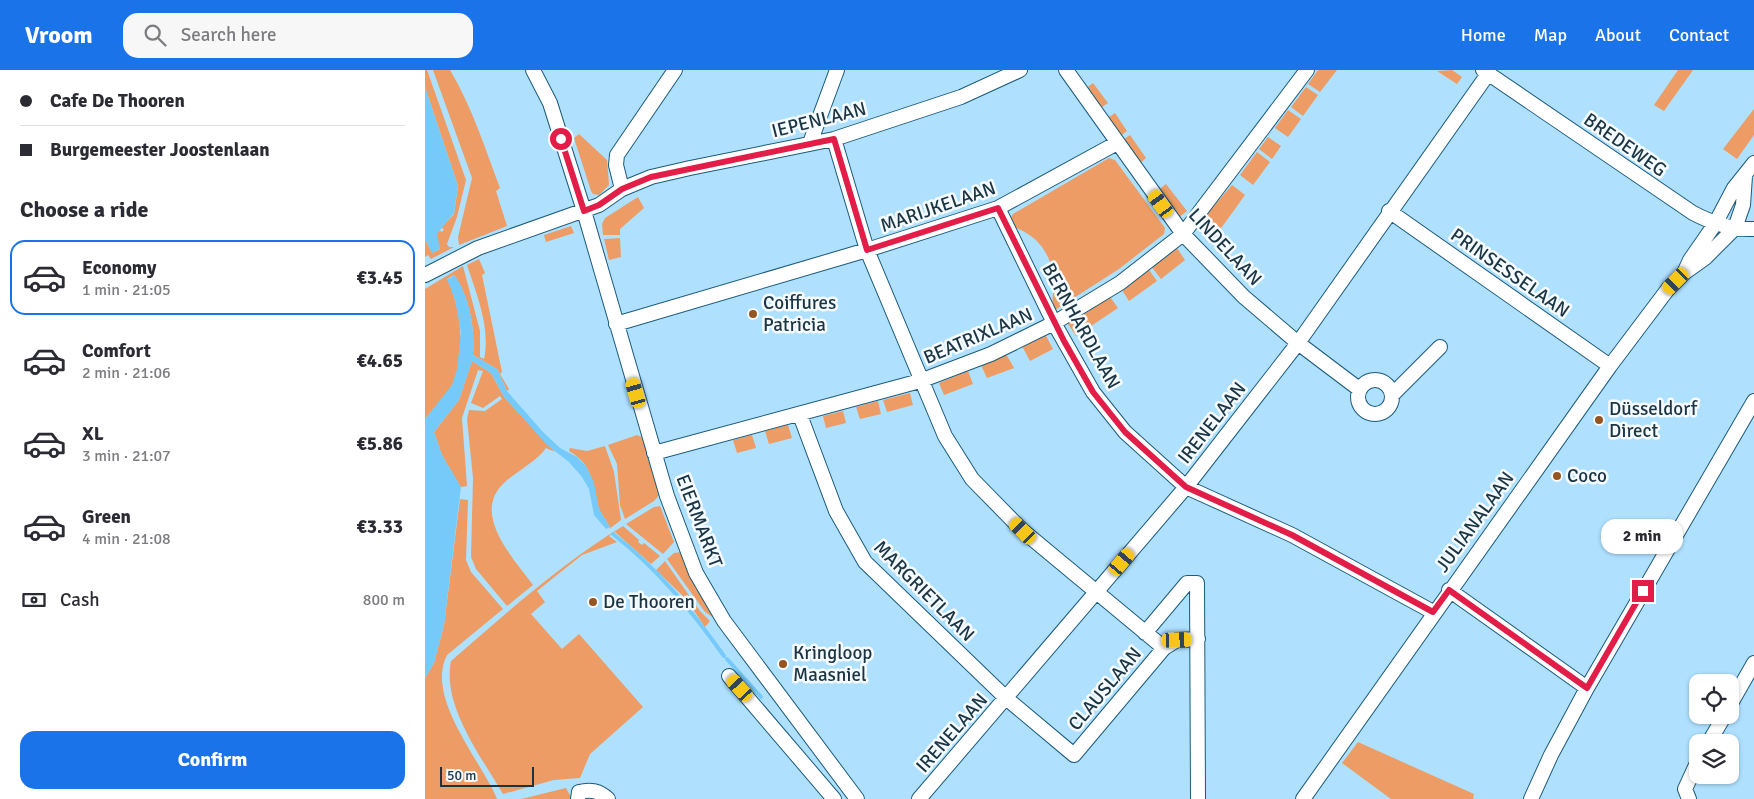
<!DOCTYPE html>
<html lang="en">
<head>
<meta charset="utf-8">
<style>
  body { margin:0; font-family:Signika,sans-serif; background:#f7f7f7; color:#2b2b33; height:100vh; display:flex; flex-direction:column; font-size:19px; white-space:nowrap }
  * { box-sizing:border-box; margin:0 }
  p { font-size:16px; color:#7c7c81 }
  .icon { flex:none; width:28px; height:28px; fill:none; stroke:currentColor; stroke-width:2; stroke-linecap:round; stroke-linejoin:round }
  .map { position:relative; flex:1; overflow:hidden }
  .side { display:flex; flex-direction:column; background:#fff; width:425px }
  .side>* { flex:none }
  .banner { display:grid; align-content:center; height:110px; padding:0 20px; background:#fff }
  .controls { position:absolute; left:1264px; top:604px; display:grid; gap:10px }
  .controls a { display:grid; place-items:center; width:50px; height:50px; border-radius:10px; background:#fff; box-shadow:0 1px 4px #0004; font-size:25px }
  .scale { position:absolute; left:15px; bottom:12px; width:94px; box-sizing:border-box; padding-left:5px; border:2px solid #1b3543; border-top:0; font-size:14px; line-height:18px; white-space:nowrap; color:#1b3543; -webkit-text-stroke:4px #f5fbff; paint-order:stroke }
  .end { position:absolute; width:22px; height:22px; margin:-11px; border:6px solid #e11d48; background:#fff; box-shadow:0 0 0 2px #fff }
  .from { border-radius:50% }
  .bubble { position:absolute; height:35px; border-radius:15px; background:#fff; box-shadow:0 1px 4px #0004; font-size:16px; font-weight:700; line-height:35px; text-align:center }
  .car { position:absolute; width:15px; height:30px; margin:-15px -8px; border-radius:6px; box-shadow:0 0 4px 1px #0007; background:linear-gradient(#f5c518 24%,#345 0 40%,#f5c518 0 76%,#345 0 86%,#f5c518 0) }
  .banner b { display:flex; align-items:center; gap:18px; height:48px; font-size:19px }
  .banner b+b { border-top:1px solid #e1e1e2 }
  .banner i { width:12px; height:12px; background:#2b2b33 }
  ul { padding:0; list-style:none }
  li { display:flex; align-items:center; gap:15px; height:75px; margin:0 10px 8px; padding:0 10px; border:2px solid transparent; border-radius:15px }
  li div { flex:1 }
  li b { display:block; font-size:19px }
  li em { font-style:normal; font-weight:700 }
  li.current { border-color:#1a73e8 }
  li>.icon { width:45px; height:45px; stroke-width:1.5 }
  h2 { padding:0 20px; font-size:22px; line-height:60px }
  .pay { display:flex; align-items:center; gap:12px; height:55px; padding:0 20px; font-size:19px }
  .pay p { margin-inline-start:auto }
  .action { display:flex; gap:10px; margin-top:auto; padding:10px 20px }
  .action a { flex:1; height:58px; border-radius:15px; background:#1a73e8; color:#fff; font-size:20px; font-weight:700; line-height:58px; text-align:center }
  header { display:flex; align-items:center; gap:30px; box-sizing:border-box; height:70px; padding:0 25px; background:#1a73e8; color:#fff }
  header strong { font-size:24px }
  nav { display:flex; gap:28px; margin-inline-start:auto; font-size:18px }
  .search { width:350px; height:45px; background:#f7f7f7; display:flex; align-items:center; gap:12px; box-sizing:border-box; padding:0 18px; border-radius:15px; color:#7c7c81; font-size:19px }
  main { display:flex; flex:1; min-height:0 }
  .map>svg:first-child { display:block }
</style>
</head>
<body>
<header>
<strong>Vroom</strong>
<div class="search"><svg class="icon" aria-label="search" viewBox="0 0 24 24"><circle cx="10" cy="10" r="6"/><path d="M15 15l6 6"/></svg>Search here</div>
<nav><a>Home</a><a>Map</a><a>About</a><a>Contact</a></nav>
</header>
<main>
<section class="side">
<div class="banner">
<b><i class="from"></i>Cafe De Thooren</b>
<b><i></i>Burgemeester Joostenlaan</b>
</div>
<h2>Choose a ride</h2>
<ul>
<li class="current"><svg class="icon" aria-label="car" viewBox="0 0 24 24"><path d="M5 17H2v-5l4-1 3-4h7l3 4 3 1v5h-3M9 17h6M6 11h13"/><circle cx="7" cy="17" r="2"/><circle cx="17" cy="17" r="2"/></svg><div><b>Economy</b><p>1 min · 21:05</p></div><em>€3.45</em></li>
<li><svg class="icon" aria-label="car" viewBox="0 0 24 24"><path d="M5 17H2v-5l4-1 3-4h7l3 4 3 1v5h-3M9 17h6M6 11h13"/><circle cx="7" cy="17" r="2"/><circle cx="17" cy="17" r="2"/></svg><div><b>Comfort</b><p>2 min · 21:06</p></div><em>€4.65</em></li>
<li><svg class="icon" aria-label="car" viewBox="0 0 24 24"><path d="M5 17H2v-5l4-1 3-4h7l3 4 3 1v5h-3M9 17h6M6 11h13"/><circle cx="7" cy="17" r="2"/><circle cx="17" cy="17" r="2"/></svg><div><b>XL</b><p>3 min · 21:07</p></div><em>€5.86</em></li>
<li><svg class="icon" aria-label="car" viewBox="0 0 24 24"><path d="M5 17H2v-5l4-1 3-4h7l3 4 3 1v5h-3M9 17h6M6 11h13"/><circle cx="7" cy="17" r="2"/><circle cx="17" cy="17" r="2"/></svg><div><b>Green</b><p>4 min · 21:08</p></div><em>€3.33</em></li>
</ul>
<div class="pay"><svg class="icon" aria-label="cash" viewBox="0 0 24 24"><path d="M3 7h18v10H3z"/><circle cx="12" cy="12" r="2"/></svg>Cash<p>800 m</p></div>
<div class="action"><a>Confirm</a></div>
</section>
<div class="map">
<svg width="1329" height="729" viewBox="0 0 1329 729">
  <rect width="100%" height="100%" fill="#afe1ff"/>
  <path fill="#ec9c64" d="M 0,0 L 2,0 L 41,110 L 32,147 L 22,174 L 24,177 L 29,177 L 6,189 L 3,185 L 0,187 L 0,169 L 7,183 L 15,179 C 12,172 9,167 14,160 L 17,162 L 19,159 L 16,158 L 29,144 L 33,116 L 0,17 Z
    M 8,0 L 25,0 C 47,37 60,78 75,118 L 71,121 L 82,156 L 34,175 L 33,167 L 47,108 Z
    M 893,0 L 912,0 L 895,22 L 883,14 Z
    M 1027,0 L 1037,7 L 1032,14 L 1012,1 Z
    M 1253,0 L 1268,0 L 1239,41 L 1229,35 Z
    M 668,13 L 683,33 L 674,39 L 660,19 Z
    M 881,17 L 893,25 L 878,46 L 866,37 Z
    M 1329,39 L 1329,65 L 1312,89 L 1298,79 Z
    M 863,40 L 876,49 L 863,67 L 850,58 Z
    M 690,43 L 702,61 L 694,67 L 681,49 Z
    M 154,64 L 182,90 L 184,115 L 174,125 L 168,124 L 166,121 L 149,68 Z
    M 705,65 L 721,88 L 713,95 L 696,71 Z
    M 843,67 L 856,76 L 847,89 L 834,79 Z
    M 832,82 L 845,92 L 828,115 L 815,105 Z
    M 684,88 L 690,90 L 740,158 L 739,164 L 694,199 L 630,240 C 625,230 629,225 629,214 C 628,186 614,165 586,156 L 584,150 L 588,144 Z
    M 741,114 L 762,141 L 753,148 L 732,121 Z
    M 807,115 L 820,125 L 789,168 L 774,153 Z
    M 213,127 L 219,138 L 195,159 L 195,165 L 178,165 L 177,154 L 180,148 Z
    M 146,156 L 149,163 L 121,172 L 119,165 Z
    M 195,168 L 196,187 L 184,190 L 179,169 Z
    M 750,175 L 760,190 L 736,209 L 725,195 Z
    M 54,189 L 60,203 L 57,205 L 77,302 L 75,304 L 84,319 L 82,321 L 72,299 L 48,285 C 50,258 45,228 29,205 L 22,209 C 36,236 42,288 27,315 C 20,327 9,338 0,349 L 0,219 L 38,196 L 55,261 L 55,287 L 59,289 C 66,258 51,223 42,195 Z
    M 722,197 L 732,211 L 704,231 L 695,217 Z
    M 683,224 L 693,238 L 651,266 L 641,251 Z
    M 620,264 L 628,279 L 605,291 L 597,276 Z
    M 581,284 L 589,298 L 562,308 L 556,295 Z
    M 47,291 L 66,303 L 79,327 L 130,382 L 121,378 C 111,392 92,401 80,412 C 45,443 88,488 108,515 L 82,536 L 51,499 L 46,487 L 48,408 L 42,349 L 44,340 L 60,341 L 77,329 L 75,326 L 58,338 L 46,333 L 58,301 L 53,300 L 37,348 L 42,416 L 36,417 L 34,415 L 17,385 L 9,362 L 34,330 Z
    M 543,301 L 548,314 L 519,325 L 514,313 Z
    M 485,323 L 488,335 L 462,342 L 458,330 Z
    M 453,331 L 456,344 L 435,349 L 431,337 Z
    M 418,341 L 421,353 L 401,358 L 398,346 Z
    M 363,355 L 367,368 L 344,374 L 340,361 Z
    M 212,365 L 219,368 L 236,423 L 229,431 L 200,449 L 195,435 L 192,394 L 183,375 Z
    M 327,365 L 331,378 L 312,383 L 308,370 Z
    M 180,376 L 189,402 L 196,450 L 184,459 L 185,457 C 181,450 175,443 173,436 C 166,412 169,396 144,381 L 145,378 L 162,381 Z
    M 35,429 L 43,430 L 41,490 L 46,502 L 78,539 L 22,585 C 0,628 56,690 72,729 L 0,729 L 0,608 L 9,593 L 19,555 Z
    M 235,436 L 249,472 L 238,484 L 201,454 L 229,437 Z
    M 198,456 L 214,470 L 213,472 L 217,475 L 219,473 L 235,486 L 226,494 L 190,462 L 184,466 L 192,472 L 157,485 L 112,521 L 120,532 L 106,544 L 137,579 L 154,564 L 218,637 L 165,684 L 155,708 L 129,710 L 78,724 C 56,686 17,636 26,591 C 81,543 136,494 198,456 Z
    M 256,482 L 272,514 L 270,516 L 292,550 L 280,542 L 242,489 L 249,483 Z
    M 240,491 L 275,541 L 285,551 L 280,557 L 261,529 L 231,500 Z
    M 933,672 L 1049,724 L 1048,729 L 966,729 L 917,693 Z
    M 141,718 L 147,729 L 96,729 Z"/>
  <path fill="#76caf9" d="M 0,17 L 33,116 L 29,143 L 12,164 L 15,179 L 7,183 L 0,169 Z
    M 30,205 C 45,229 50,258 48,285 L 72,299 L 82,321 L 118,362 L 135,378 L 152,387 L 161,396 L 169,413 L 174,439 L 185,457 L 181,459 L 169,445 L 164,419 L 157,407 L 144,392 L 122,375 L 79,327 L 66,303 L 47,291 L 34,330 L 9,362 L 17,385 L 36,417 L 19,555 L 9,593 L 0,608 L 0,349 L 27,315 L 32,299 L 36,262 L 30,230 L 22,209 L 26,208 L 27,210 L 26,207 Z"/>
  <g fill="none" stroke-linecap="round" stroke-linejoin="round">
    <path stroke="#76caf9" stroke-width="4" d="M 188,464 C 232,498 267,541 299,586
      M 302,589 L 336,627"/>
    <defs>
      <path id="minor" d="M 108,0 L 125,33 L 159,141 L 242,426 L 271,503 L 299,551 L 432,729
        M 641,0 L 758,164 L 819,227 L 873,273 L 934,319
        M 1058,0 L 1268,143 C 1287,153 1307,160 1329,159
        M 385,73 L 412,0
        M 197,119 L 226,107 L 265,98 L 409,69 L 536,27 L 595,0
        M 573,138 L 629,253 L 668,322 L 700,362 L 761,417 L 867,465 L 1008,542
        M 964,141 L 1185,296
        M 1259,203 L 1265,190 L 1290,154 L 1309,118 L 1329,93
        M 0,205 L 53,178 L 174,135 L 197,119 L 191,95 L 192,85 L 250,0
        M 191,254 L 442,180 L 573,138 L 692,73
        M933 327a17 17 0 1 1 34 0a17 17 0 1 1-34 0Z
        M 967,325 L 1015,277
        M 375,345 L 411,441 L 440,492 L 581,628 L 649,685 L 739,578 L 598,461 L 547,409 L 520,366 L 442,180 L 409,69
        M 229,383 L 495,311 L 566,284 L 629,253 L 695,213 L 758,164 L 882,0
        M 1024,520 L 1162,618
        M 720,563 L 762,513 L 772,513 L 773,729
        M 739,578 L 752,570 L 773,569
        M 304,606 L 409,729
        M 1305,635 L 1329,593
        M 1284,672 L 1300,645
        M 153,729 L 154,722 C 166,719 174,721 183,729
        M 494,729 L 761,417 L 873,273 L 1063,4
        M 878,729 L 1185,296 L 1243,219 L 1259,203 L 1280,188 L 1310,158 L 1318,135 L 1320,106
        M 1106,729 L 1126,685 L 1162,618 L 1329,331
        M 1264,729 L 1260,719 L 1272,693"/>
    </defs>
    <use href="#minor" stroke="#1b5b7b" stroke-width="16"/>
    <use href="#minor" stroke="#fff" stroke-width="14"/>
  </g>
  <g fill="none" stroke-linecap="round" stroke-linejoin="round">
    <path stroke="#e11d48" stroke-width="6" d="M 136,69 L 159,141 L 174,135 L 197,119 L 226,107 L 409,69 L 442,180 L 573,138 L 639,271 L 668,322 L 700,362 L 761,417 L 867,465 L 1008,542 L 1024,520 L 1162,618 L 1218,521"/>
  </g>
  <g fill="#965421" stroke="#f5fbff" stroke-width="2">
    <circle cx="328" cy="244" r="5"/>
    <circle cx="1174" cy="350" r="5"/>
    <circle cx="1132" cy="406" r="5"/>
    <circle cx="168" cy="532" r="5"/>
    <circle cx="358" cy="594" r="5"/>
  </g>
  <g text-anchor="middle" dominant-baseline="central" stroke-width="5" stroke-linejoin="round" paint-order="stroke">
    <g font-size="19" fill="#1b3543" stroke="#f5fbff">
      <text transform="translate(394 50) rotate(-14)">IEPENLAAN</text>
      <text transform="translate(1200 75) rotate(35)">BREDEWEG</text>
      <text transform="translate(513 137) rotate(-19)">MARIJKELAAN</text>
      <text transform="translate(800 177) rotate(47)">LINDELAAN</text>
      <text transform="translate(1085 203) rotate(35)">PRINSESSELAAN</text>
      <text transform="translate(656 256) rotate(61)">BERNHARDLAAN</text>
      <text transform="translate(553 266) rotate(-23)">BEATRIXLAAN</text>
      <text transform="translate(787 353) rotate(-52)">IRENELAAN</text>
      <text transform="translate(274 451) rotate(69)">EIERMARKT</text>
      <text transform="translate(1050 452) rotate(-54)">JULIANALAAN</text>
      <text transform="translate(499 521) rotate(45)">MARGRIETLAAN</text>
      <text transform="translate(680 619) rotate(-50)">CLAUSLAAN</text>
      <text transform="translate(527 663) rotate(-49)">IRENELAAN</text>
    </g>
    <g font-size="19" fill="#1b3543" stroke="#f5fbff" text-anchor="start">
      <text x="338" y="233">Coiffures<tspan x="338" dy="22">Patricia</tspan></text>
      <text x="1184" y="339">Düsseldorf<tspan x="1184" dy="22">Direct</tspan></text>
      <text x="1142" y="406">Coco</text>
      <text x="178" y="532">De Thooren</text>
      <text x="368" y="583">Kringloop<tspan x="368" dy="22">Maasniel</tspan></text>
    </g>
  </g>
</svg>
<div class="controls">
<a><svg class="icon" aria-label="locate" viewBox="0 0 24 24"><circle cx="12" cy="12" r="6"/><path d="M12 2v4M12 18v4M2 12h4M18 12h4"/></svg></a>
<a><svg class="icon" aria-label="layers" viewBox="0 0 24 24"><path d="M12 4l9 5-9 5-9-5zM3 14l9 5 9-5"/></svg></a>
</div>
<div class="scale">50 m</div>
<i class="end from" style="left:136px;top:69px"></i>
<i class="end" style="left:1218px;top:521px"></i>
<div class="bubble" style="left:1176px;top:449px;width:82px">2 min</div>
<i class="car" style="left:736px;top:134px;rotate:324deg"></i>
<i class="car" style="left:1251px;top:211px;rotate:224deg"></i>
<i class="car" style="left:211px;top:323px;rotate:344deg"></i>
<i class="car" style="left:598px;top:461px;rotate:315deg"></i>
<i class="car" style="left:697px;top:492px;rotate:40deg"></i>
<i class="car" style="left:752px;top:570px;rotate:88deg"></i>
<i class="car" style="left:315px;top:618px;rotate:318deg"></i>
</div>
</main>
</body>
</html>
